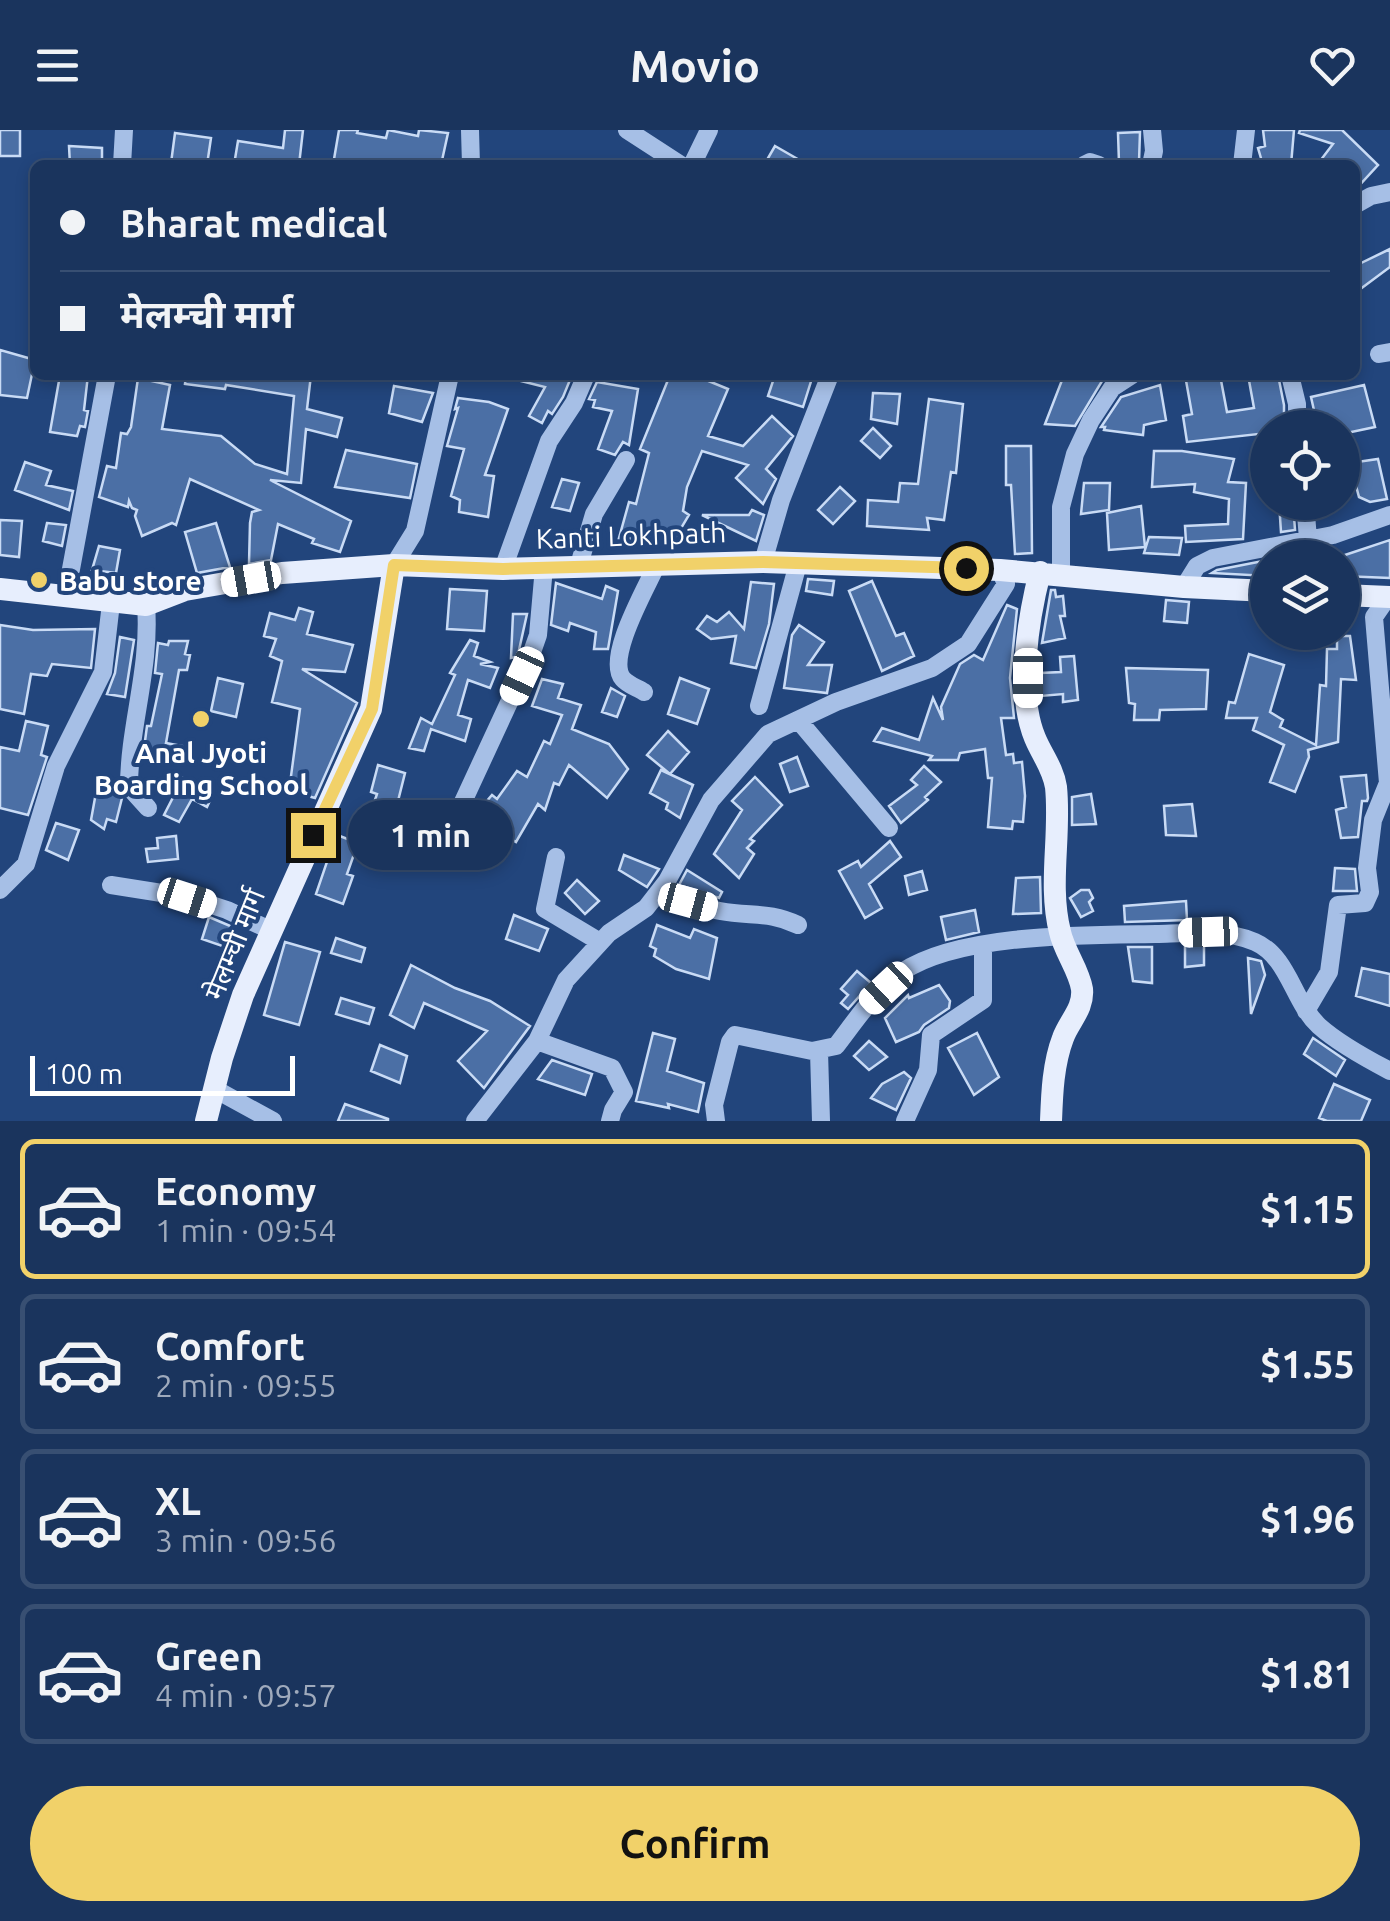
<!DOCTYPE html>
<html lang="en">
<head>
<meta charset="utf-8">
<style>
  body { margin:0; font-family:Ubuntu,"Noto Sans Devanagari",sans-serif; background:#273f66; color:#f1f3f6; height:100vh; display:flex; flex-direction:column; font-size:38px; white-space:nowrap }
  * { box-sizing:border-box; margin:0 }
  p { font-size:32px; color:#9faabc }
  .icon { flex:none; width:55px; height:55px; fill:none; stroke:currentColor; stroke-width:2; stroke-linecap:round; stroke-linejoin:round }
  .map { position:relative; height:991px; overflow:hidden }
  .details { display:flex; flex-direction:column; background:#1a345d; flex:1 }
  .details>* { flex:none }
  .top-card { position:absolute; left:30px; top:30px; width:1330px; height:220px; border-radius:15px; box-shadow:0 5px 15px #0003,0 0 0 2px #384f72; display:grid; align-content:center; height:220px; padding:0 30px; background:#1a345d }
  .fabs { position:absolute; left:1250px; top:280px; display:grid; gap:20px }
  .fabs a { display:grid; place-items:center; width:110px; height:110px; border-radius:50%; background:#1a345d; box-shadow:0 5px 15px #0003,0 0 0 2px #384f72; font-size:50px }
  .scale { position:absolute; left:30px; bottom:25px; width:265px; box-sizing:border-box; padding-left:10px; border:5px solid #fff; border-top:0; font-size:28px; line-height:35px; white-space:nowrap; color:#fff; -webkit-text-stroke:8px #22457c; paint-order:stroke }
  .end { position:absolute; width:45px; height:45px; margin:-22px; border:12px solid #f1d169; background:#111; box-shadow:0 0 0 5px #111 }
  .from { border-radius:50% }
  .bubble { position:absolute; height:70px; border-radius:35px; background:#1a345d; box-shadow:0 5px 15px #0003,0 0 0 2px #384f72; font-size:32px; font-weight:600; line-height:70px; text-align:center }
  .car { position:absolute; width:30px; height:60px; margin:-30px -15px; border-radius:12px; box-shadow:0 0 8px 2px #0007; background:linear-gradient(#fff 24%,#345 0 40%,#fff 0 76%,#345 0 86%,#fff 0) }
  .top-card b { display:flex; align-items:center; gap:35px; height:95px; font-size:38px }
  .top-card b+b { border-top:2px solid #384f72 }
  .top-card i { width:25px; height:25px; background:#f1f3f6 }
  ul { padding:18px 0 0; list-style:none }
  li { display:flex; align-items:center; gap:30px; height:140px; margin:0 20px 15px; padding:0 10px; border:5px solid #384f72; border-radius:15px }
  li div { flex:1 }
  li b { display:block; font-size:38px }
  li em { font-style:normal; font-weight:600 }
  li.on { border-color:#f1d169 }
  li>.icon { width:90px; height:90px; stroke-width:1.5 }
  .action { display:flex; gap:20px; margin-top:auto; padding:20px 30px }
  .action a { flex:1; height:115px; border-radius:60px; background:#f1d169; color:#111; font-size:40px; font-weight:600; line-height:115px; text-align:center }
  header { display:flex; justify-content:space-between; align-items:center; height:130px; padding:0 30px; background:#1a345d; font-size:45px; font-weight:600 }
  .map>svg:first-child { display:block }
</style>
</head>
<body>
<header><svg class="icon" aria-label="menu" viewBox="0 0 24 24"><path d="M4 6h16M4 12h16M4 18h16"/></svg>Movio<svg class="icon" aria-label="heart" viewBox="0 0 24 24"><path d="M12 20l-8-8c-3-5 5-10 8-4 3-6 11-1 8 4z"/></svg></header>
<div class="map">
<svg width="1390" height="991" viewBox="0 0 1390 991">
  <rect width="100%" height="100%" fill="#22457c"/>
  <path fill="#4b6fa5" stroke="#c9dbf5" stroke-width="2.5" d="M 0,0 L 20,0 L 20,26 L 0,26 Z
    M 285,0 L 303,0 L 299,35 L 234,35 L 238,11 L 283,18 Z
    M 339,0 L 358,0 L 357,3 L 386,8 L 388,0 L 418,6 L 419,0 L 448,3 L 441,35 L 405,32 L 405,35 L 333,35 Z
    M 1263,0 L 1294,0 L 1291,35 L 1263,35 L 1258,18 L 1265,16 Z
    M 1300,0 L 1342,0 L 1378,35 L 1355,60 L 1355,35 L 1317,35 L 1333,14 L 1299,3 Z
    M 1140,2 L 1139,32 L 1119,33 L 1118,3 Z
    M 175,3 L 211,8 L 207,35 L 171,33 Z
    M 69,16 L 102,18 L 102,35 L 70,35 Z
    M 775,16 L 808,35 L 764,35 Z
    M 1390,119 L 1390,137 L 1355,163 L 1355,136 Z
    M 0,220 L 35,230 L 27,268 L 0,265 Z
    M 60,245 L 88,245 L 84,280 L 88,281 L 85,297 L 80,296 L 77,306 L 50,302 Z
    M 186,245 L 311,245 L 307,279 L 342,288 L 337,307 L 306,299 L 301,353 L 270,350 L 351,391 L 340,422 L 312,413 L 314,409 L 278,394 L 271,430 L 249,434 L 250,393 L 252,382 L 259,380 L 190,349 L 176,395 L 172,393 L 142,406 L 135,386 L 137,380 L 132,378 L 129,371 L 128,377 L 99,367 L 107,336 L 116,338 L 121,303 L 127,304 L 131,297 L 138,248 L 170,255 L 162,299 L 221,306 L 255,334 L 287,344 L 294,266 L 226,255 L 225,259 L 185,254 Z
    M 517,245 L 572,245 L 563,267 L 552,284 L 548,281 L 542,293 L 529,286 L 545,257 L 517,250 Z
    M 670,245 L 694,245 L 728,259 L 708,306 L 743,316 L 772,286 L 793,306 L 766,339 L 776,349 L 763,374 L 736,348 L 748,335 L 702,321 L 687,357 L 683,381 L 689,385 L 674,410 L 619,408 L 629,372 L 636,374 L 649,323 L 640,319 Z
    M 775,245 L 813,245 L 803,277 L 768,266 Z
    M 1064,245 L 1109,245 L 1102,251 L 1075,296 L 1045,294 Z
    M 1185,245 L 1220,245 L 1227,282 L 1254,278 L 1248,245 L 1278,245 L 1284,275 L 1284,298 L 1268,298 L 1268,303 L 1187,312 L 1183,286 L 1192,284 Z
    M 597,252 L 638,259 L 629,315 L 623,312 L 615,325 L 598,319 L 612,281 L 593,277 L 595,270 L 589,269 Z
    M 1160,255 L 1166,290 L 1144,295 L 1143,305 L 1104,300 L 1105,297 L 1101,297 L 1121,267 Z
    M 1364,255 L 1375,297 L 1342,304 L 1342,298 L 1318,298 L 1311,267 Z
    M 394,256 L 433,263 L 422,292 L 389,283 Z
    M 873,263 L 900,264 L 897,294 L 871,289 Z
    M 458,268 L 489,272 L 508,279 L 485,345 L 494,346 L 488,387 L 459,382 L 460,370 L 451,366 L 464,319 L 447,316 L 458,278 L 455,279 Z
    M 929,269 L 963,274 L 956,343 L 951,342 L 944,390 L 927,388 L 929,400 L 867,396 L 868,370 L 898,372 L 900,353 L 918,354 Z
    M 873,298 L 891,316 L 880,328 L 861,311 Z
    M 1006,316 L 1031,316 L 1032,423 L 1015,424 L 1011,355 L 1006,355 Z
    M 346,320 L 417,334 L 410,368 L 335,357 Z
    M 1154,321 L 1182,321 L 1234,329 L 1228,352 L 1246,353 L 1243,409 L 1186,412 L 1185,396 L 1228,394 L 1229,369 L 1194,362 L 1195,354 L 1152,357 Z
    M 1378,329 L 1387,369 L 1370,372 L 1359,367 L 1350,333 Z
    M 25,332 L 51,341 L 46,355 L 73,361 L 69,380 L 15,360 Z
    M 562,349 L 579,353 L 570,381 L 552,377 Z
    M 1084,353 L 1110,353 L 1109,380 L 1081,384 Z
    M 840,357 L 855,371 L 833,394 L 818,380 Z
    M 1279,372 L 1293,372 L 1295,400 L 1281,402 Z
    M 1141,376 L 1145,417 L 1109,420 L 1107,383 Z
    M 752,380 L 764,385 L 756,411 L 702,385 L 749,385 Z
    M 0,390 L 22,391 L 19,427 L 0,425 Z
    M 47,393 L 66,395 L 62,416 L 43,411 Z
    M 216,393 L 230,437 L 197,443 L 185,402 Z
    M 1149,407 L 1182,408 L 1179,425 L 1144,423 Z
    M 1390,410 L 1390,448 L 1342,446 L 1342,426 Z
    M 99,416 L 120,420 L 116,443 L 92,440 Z
    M 1268,430 L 1268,446 L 1212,443 L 1217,440 Z
    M 808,449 L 834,451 L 832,465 L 806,461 Z
    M 872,451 L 896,506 L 904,503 L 914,526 L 882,541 L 849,461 Z
    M 751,452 L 774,454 L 769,494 L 756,538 L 731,533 L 736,506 L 711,509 L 697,499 L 707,486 L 717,492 L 729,482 L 744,499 Z
    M 556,453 L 602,469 L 606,456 L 618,461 L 608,519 L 594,519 L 596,502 L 570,493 L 568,501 L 551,495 Z
    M 450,459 L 487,461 L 484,501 L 447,499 Z
    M 1051,460 L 1055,460 L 1056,467 L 1063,466 L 1065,486 L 1060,486 L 1065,508 L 1042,513 Z
    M 1166,470 L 1189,472 L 1187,493 L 1164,491 Z
    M 1007,475 L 1017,479 L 1010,548 L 1014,588 L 1001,588 L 1006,625 L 1013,624 L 1014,633 L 1022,632 L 1025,666 L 1023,692 L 1013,691 L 1012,699 L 988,697 L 992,648 L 988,648 L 985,619 L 960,623 L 958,630 L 929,630 L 932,626 L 874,611 L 882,598 L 919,610 L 933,568 L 943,590 L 941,577 L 960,534 L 974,525 L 983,530 Z
    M 299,478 L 313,482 L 307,504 L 353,515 L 345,542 L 302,539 L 357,573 L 315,668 L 289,661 L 300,579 L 272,572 L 282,531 L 270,526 L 276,509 L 264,506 L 270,483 L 295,490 Z
    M 513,484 L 527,484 L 519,520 L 516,527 L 511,528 Z
    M 0,495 L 33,500 L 95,499 L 91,538 L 52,534 L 47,546 L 31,544 L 24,584 L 0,579 Z
    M 799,495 L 824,512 L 808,535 L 832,535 L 827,563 L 784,558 L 792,505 Z
    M 1337,506 L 1350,506 L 1356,550 L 1341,549 L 1338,612 L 1308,620 L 1309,627 L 1295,662 L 1270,652 L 1284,615 L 1253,600 L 1257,588 L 1226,588 L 1229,572 L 1235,573 L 1249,524 L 1284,535 L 1270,582 L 1283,590 L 1280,597 L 1316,615 L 1320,555 L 1326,556 L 1327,519 L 1337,519 Z
    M 120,507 L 134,510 L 125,567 L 107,564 L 115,543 Z
    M 470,510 L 478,513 L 474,526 L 490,532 L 480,534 L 498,538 L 490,558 L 468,550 L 458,585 L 471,589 L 465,611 L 431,599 L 424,621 L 409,618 L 421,588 L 432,594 L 455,545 L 450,543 Z
    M 169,511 L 188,511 L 185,524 L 190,525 L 187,540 L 179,540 L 166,613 L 182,616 L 180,630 L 143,626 L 147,596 L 151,596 L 162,544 L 155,543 L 158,513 L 168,515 Z
    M 1074,526 L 1078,570 L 1063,572 L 1063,564 L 1041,566 L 1040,543 L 1061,542 L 1060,527 Z
    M 1126,538 L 1208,540 L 1206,579 L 1160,580 L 1159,590 L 1134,590 L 1135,574 L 1129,573 Z
    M 218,548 L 243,554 L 236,587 L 211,581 Z
    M 680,548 L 709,559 L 697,594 L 668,584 Z
    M 542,549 L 563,554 L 558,568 L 581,575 L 572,599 L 609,614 L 628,639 L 607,668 L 569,635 L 559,655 L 554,653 L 545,680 L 538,674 L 516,712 L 477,689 L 479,680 L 492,665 L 497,669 L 517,641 L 527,647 L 544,611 L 550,614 L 562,585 L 532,576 Z
    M 611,558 L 625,566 L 617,587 L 602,582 Z
    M 26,591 L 48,596 L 41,625 L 47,627 L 28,685 L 0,678 L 0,617 L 19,621 Z
    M 668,601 L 689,622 L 670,644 L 647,625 Z
    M 797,627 L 808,656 L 790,662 L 780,634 Z
    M 378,635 L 405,643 L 396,679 L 374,673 L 377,664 L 371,662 Z
    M 924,636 L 941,652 L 925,667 L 928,670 L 901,693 L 889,676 L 917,655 L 911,650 Z
    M 661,640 L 693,655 L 680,688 L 666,679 L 668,673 L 650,663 Z
    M 1366,645 L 1368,668 L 1367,671 L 1362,671 L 1358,707 L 1341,708 L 1336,680 L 1346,677 L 1341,647 Z
    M 755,647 L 782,675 L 750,709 L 754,711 L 747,718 L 754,724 L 739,748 L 714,724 L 742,680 L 732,671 Z
    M 183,648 L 213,664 L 207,677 L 192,669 L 179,692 L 164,685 Z
    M 97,657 L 118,662 L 122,668 L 116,692 L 107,689 L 104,699 L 91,690 Z
    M 1091,664 L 1096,694 L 1072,695 L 1072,667 Z
    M 1192,674 L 1196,706 L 1166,705 L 1164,676 Z
    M 56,693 L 79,700 L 68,730 L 46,720 Z
    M 332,703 L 358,713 L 347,744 L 353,746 L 343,774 L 316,764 L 328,729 L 324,728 Z
    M 176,706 L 178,729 L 148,732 L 146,719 L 158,718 L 157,708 Z
    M 890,711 L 901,727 L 869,754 L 882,778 L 865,788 L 839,741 L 858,731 L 861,737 Z
    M 624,725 L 659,739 L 647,757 L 619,740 Z
    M 1335,738 L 1355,739 L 1357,761 L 1333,761 Z
    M 687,740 L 722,762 L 719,768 L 679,755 Z
    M 922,741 L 927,760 L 909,765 L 905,746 Z
    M 1040,747 L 1041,783 L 1013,784 L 1016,748 Z
    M 577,750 L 599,771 L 585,784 L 565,763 Z
    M 1081,760 L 1089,760 L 1093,768 L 1089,772 L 1093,781 L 1081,787 L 1070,768 Z
    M 1186,771 L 1187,790 L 1125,792 L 1124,776 Z
    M 975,780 L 979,802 L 946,810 L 941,787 Z
    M 514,785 L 548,799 L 539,821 L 506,809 Z
    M 209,787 L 235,798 L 228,818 L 202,809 Z
    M 657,795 L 690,808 L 694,799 L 717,808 L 709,849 L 676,839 L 654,826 L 656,819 L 650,816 Z
    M 336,808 L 365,818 L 361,832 L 331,823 Z
    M 285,812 L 320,822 L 299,895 L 264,885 Z
    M 1185,815 L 1204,815 L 1204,835 L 1185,837 Z
    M 1128,817 L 1152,817 L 1152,853 L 1133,851 Z
    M 1248,828 L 1261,831 L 1265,845 L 1251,884 Z
    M 411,835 L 455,858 L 490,871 L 530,896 L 484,958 L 458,931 L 487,901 L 424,873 L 414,898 L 390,885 Z
    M 1362,838 L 1390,844 L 1390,876 L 1356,866 Z
    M 857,841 L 871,853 L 848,879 L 841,873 L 848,865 L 841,859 Z
    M 939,855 L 950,871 L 949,878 L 924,895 L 919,902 L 896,912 L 885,888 L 908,865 L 909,868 Z
    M 341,868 L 374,878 L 369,894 L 336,884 Z
    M 653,903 L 675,909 L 667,941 L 704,953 L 698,982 L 668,974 L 669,978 L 636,971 Z
    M 977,903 L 999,947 L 974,965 L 948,918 Z
    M 1313,908 L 1345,930 L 1336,946 L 1304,924 Z
    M 869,911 L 887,927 L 869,940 L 854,926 Z
    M 380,915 L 407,926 L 400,953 L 371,941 Z
    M 552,930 L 592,944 L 585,965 L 538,949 Z
    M 904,942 L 911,948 L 896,980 L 871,968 L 882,954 Z
    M 1334,954 L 1370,970 L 1361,991 L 1327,991 L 1319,988 Z
    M 345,974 L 388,989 L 388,991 L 338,991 Z"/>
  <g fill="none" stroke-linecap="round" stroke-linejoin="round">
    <path stroke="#a6bfe6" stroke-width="18" d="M 470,0 L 471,35
      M 627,0 L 681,35
      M 122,35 L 124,0
      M 692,35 L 709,0
      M 1084,35 L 1090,32 L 1099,35
      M 1151,35 L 1154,21 L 1152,0
      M 1242,35 L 1246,0
      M 1355,75 L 1371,66 L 1390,62
      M 1379,224 L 1390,222
      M 1290,245 L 1297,274 L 1297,298
      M 1305,372 L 1308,409
      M 763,432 L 781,370 L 830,245
      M 394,435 L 415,401 L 450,245
      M 579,435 L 594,384 L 626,330
      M 503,439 L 549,311 L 574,273 L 586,245
      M 1061,444 L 1061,377 L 1075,324 L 1091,290 L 1112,258 L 1132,245
      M 1184,457 L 1197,436 L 1213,428 L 1333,405 L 1390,385
      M 66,466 L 107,245
      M 146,475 C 151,538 129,596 129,657 L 148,678
      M 644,562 C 638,558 628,555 623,549 C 605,528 647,457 657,434
      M 759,576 L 796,441 L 793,433
      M 799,591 L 889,698
      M 462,674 L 531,525 L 538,505 L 544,437
      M 556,727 L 545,779 L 600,812
      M 111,755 L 187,767 L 227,780 L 270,800
      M 0,760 L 26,734 L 56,636 L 103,542 L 111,473
      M 660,760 C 680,769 699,777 720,781 C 751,787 768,781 798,795
      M 1306,881 L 1329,842 L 1338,775 L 1365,773 L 1370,762 L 1367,738 L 1373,690 L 1388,653 L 1374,487 L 1388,467
      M 537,911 L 612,938 L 624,962 L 613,980 L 610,991
      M 819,921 L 821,991
      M 213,958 L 273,991
      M 475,991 L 537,911 L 566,850 L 609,803 L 646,778 L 667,751 L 711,670 L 768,604 L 836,572 L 932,538 L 968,514 L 1006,454 L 1000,440
      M 716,991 L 714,975 L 730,912 L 735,905 L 812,921 L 836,916 C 856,890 875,861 902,842 C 960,803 1087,805 1156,804 C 1189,803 1224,799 1255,812 C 1289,827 1293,872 1319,896 C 1338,913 1367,929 1390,941
      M 905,991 L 928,940 L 931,905 L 983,870 L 983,817"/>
    <path stroke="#e7eefd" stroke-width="22" d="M 1040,442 C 1028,489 1016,563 1035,608 C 1042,625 1053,638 1056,657 C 1061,706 1048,754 1060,802 C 1064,821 1079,840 1082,859 C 1084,879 1069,891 1063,908 C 1053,934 1052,964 1051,991
      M 0,459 L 146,475 L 185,460 L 282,443 L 394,435 L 503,439 L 763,432 L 1000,440 L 1184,457 L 1268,461
      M 1342,465 L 1390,467
      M 206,991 L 222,928 L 243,865 L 371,579 L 394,435"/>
  </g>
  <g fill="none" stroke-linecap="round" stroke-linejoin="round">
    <path stroke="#f1d169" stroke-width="12" d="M 313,705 L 372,579 L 394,435 L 503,439 L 763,432 L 966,438"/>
  </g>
  <g fill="#f1d169" stroke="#22457c" stroke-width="4">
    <circle cx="39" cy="450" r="10"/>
    <circle cx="201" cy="589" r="10"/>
  </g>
  <g text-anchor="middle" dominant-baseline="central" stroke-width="8" stroke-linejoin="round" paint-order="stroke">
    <g font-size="28" fill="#fff" stroke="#22457c">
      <text transform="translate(631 405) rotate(-2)">Kanti Lokhpath</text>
      <text transform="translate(234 814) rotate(-68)">मेलम्ची मार्ग</text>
    </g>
    <g font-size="28" font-weight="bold" fill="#fff" stroke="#22457c" text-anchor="start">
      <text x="59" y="450">Babu store</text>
      <text x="201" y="622" text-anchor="middle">Anal Jyoti<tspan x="201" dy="32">Boarding School</tspan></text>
    </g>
  </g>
</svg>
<div class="fabs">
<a><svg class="icon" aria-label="locate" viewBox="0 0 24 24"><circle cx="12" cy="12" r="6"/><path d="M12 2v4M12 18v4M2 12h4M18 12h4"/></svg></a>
<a><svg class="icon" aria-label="layers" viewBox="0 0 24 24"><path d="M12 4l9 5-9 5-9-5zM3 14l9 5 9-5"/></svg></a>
</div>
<div class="scale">100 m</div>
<i class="end from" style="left:966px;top:438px"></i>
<i class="end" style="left:313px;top:705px"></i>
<div class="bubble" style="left:348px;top:670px;width:165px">1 min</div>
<i class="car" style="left:251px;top:449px;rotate:260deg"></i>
<i class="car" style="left:522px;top:546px;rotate:205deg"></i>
<i class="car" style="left:1028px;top:548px;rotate:180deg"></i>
<i class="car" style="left:187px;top:768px;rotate:108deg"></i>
<i class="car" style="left:688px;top:772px;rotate:105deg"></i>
<i class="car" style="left:1208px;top:802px;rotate:268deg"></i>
<i class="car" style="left:886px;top:858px;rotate:227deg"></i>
<div class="top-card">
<b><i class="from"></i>Bharat medical</b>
<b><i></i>मेलम्ची मार्ग</b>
</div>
</div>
<section class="details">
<ul>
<li class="on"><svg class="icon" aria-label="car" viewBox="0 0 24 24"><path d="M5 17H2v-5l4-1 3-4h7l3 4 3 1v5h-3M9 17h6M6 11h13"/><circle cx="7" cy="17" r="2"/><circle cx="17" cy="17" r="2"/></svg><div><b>Economy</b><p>1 min · 09:54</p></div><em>$1.15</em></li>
<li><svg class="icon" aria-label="car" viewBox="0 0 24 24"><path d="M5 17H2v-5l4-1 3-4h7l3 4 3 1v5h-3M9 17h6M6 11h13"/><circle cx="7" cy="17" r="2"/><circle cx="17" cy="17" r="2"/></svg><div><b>Comfort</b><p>2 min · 09:55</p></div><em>$1.55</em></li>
<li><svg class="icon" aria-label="car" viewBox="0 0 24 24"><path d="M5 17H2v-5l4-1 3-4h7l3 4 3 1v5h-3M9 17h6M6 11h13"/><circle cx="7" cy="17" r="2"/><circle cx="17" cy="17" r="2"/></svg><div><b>XL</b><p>3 min · 09:56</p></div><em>$1.96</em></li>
<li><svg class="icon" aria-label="car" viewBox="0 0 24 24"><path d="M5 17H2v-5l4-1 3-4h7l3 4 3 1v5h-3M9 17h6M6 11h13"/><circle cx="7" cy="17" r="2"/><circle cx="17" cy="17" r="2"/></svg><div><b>Green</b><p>4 min · 09:57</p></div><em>$1.81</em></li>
</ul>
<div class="action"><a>Confirm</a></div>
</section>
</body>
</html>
